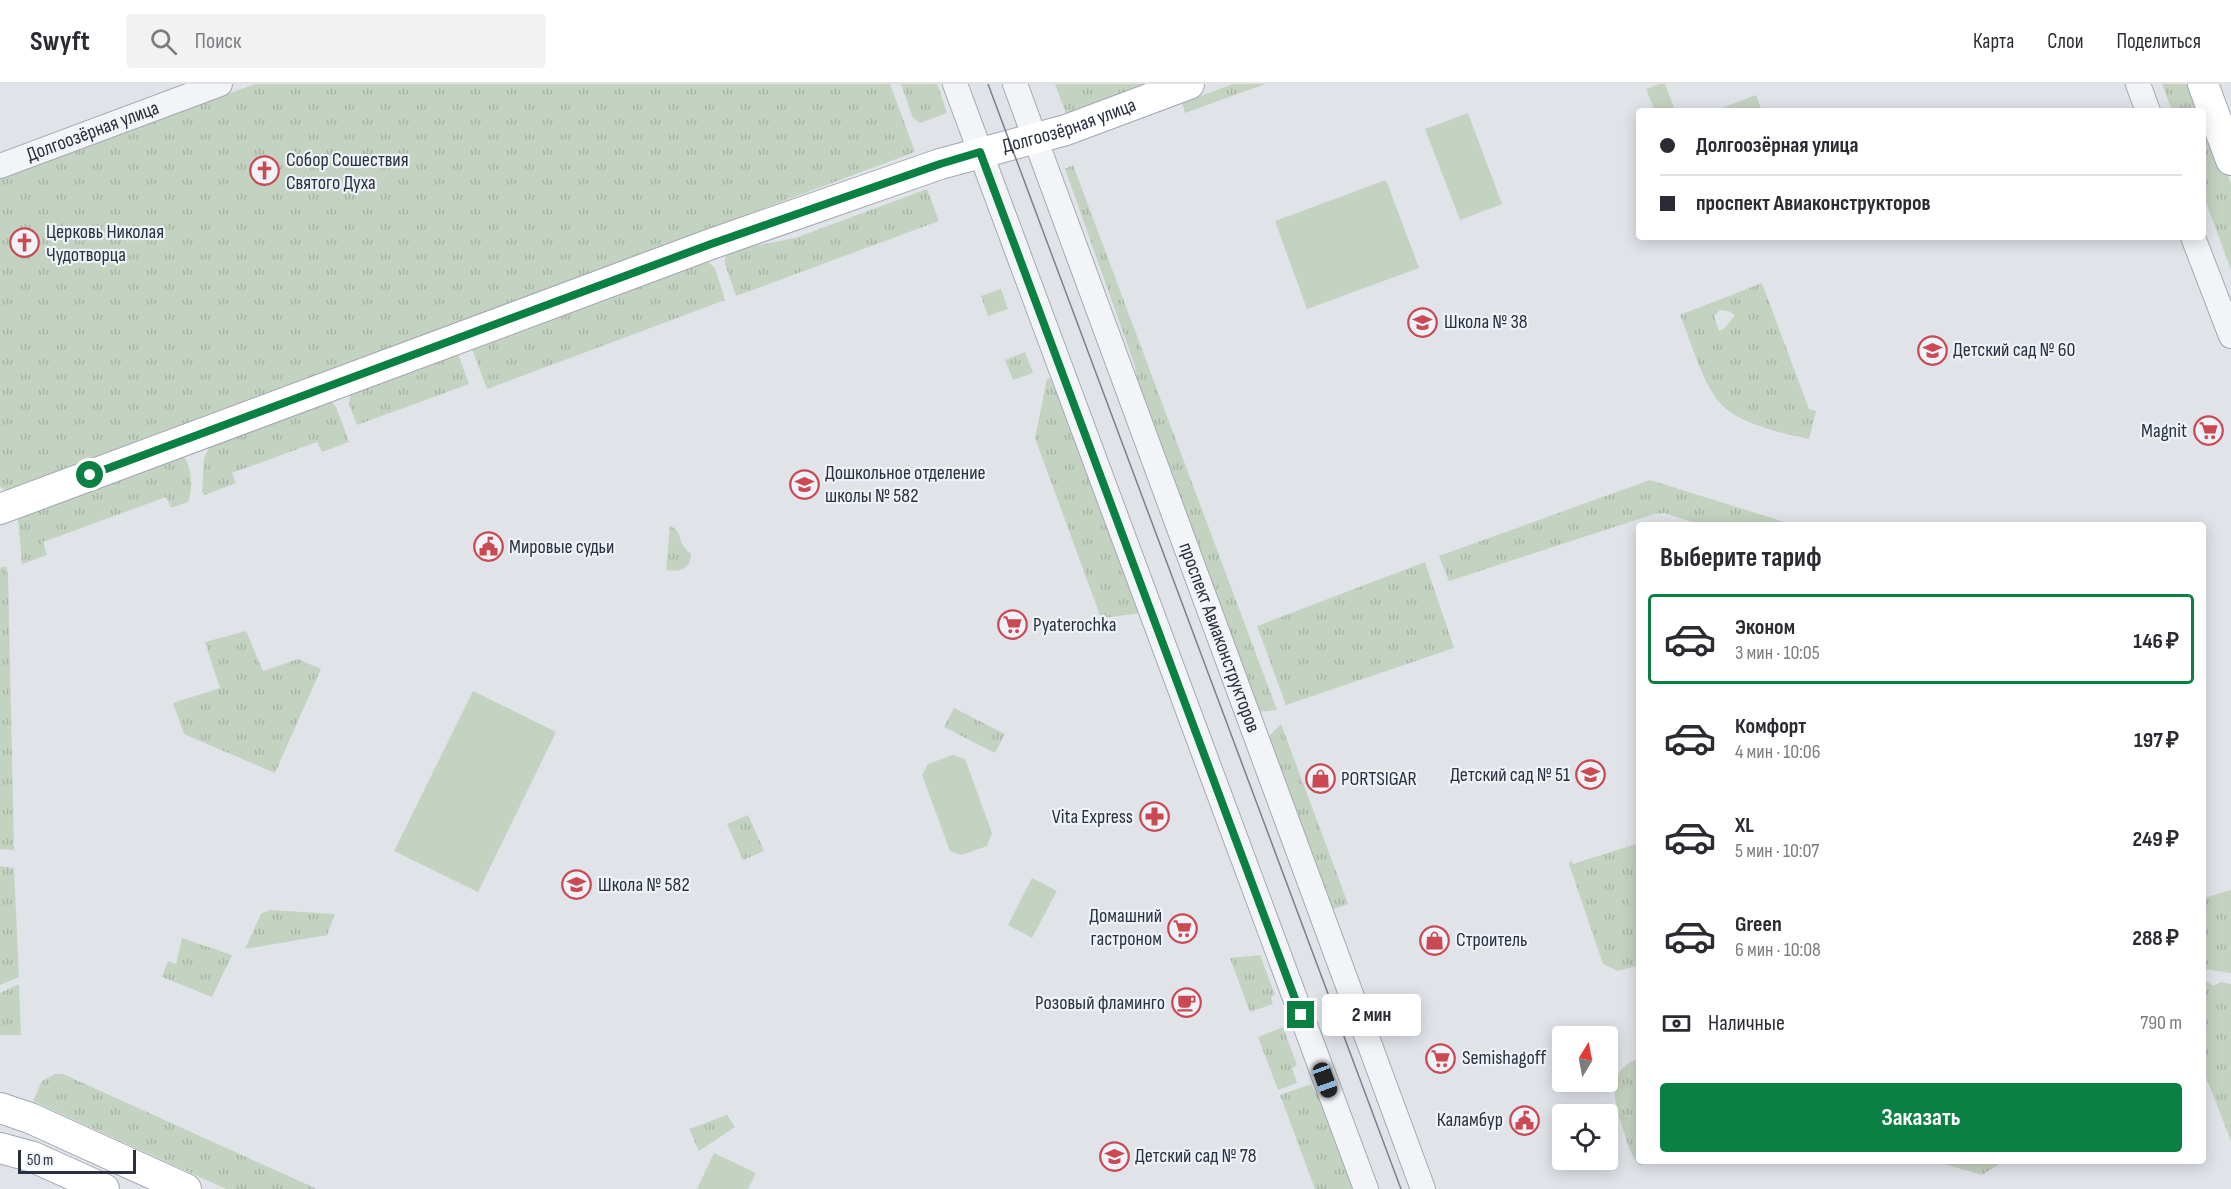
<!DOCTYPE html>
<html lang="ru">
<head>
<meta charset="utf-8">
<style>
  body { margin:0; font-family:"Sofia Sans Condensed",sans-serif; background:#f2f2f3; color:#2b2b33; height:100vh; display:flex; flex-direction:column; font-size:22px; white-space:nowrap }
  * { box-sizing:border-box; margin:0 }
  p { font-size:20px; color:#7c7c81 }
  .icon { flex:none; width:33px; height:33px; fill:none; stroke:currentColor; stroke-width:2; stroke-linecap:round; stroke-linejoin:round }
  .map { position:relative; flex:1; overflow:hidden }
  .details { position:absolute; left:1636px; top:438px; width:570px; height:642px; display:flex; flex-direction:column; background:#fff; border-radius:6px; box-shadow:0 3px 15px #0003 }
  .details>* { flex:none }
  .banner { position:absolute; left:1636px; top:24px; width:570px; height:132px; border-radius:6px; box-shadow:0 3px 15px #0003; display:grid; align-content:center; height:132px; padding:0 24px; background:#fff }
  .needle { width:39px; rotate:10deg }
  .controls { position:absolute; left:1552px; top:942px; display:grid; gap:12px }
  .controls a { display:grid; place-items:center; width:66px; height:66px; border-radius:6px; background:#fff; box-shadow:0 3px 15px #0003; font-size:30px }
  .scale { position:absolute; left:18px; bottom:15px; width:118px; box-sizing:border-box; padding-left:6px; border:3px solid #29303f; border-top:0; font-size:16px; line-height:21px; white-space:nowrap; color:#29303f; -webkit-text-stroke:4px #eff2f6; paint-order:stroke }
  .end { position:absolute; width:27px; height:27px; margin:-14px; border:8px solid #0b8043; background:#fff; box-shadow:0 0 0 3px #fff }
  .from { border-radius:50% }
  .bubble { position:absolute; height:42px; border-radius:6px; background:#fff; box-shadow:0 3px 15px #0003; font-size:20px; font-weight:700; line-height:42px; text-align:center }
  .car { position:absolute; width:18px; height:36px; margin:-18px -9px; border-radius:8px; box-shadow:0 0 4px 2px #0007; background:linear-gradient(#222 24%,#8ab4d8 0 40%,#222 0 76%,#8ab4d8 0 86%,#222 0) }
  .banner b { display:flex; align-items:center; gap:21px; height:57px; font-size:22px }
  .banner b+b { border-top:2px solid #e1e1e2 }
  .banner i { width:15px; height:15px; background:#2b2b33 }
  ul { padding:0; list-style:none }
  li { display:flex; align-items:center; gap:18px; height:90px; margin:0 12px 9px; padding:0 12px; border:3px solid transparent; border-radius:6px }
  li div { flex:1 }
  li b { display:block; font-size:22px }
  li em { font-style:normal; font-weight:700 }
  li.active { border-color:#0b8043 }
  li>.icon { width:54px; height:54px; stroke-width:1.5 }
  h2 { padding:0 24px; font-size:27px; line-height:72px }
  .pay { display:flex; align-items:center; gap:15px; height:66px; padding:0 24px; font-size:22px }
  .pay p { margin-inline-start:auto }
  .cta { display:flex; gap:12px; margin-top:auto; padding:12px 24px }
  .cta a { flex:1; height:69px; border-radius:6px; background:#0b8043; color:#fff; font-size:24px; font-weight:700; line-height:69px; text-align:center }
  header { display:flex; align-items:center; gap:36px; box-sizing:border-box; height:84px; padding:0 30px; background:#fff; border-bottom:2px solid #e1e1e2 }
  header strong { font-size:28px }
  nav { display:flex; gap:33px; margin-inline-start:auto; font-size:21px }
  .search { width:420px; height:54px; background:#f2f2f3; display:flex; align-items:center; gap:15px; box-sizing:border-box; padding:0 21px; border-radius:6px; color:#7c7c81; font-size:22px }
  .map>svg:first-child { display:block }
</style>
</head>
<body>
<header>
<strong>Swyft</strong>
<div class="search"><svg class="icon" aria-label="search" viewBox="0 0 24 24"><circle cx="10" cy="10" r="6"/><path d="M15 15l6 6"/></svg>Поиск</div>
<nav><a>Карта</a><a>Слои</a><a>Поделиться</a></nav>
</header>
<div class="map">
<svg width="2231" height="1105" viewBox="0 0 2231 1105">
  <defs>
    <pattern id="grass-tufts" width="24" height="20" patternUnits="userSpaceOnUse" patternTransform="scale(1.5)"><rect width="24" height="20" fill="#c4d2c1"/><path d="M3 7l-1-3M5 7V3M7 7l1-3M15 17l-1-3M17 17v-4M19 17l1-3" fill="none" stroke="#a8b5a7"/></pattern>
  </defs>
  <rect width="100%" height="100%" fill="#e0e3e8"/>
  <path fill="url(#grass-tufts)" fill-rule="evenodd" d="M 255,0 L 890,0 L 915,68 L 7,407 L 0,403 L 0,95 Z
    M 901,0 L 937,0 L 947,29 L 920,39 L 913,34 Z
    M 1055,0 L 1146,0 L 1066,30 Z
    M 1233,0 L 1265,0 L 1185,29 L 1182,19 Z
    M 2162,0 L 2193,0 L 2203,27 L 2172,27 Z
    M 2204,27 L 2231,100 L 2231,186 L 2204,113 Z
    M 1073,81 L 1277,626 L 1257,628 L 1144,325 L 1134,279 L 1065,85 Z
    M 927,105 L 939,137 L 736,212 L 725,180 L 725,170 L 739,165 L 795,154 Z
    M 707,177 L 715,184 L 725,216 L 487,305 L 472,265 Z
    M 1762,199 L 1809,325 L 1816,327 L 1809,355 C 1783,350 1737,339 1720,319 C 1703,300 1690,255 1680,231 ZM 1720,226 L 1728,227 L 1735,231 L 1725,244 L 1719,247 L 1714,232 Z
    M 1001,205 L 1008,225 L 988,232 L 981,212 Z
    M 1025,268 L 1033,289 L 1013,296 L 1005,276 Z
    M 458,270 L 469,300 L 357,341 L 349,320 L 351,309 Z
    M 1050,294 L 1075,347 L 1143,529 L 1101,534 L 1035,354 L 1047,295 Z
    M 331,317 L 336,323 L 349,358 L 322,368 L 317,358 L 232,389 L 236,399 L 205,411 L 202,408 L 204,374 L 210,362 Z
    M 183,372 C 192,381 193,407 188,418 L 171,424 L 166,413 L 43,458 L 47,471 L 22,480 L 18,435 Z
    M 1650,396 L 1794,441 L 1701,441 L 1665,429 L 1654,430 L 1449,497 L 1439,472 Z
    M 670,442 C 682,447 678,454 684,463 C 686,466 689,468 691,470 C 691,486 679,488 666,486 Z
    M 1425,478 L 1454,564 L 1286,621 L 1257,542 Z
    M 6,482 L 8,491 L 14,766 L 0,765 L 0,484 Z
    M 246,547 L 263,587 L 298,575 L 321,585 L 275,689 L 184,650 L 173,619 L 220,604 L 205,558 Z
    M 954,624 L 1005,650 L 995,669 L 944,643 Z
    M 1281,640 L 1348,820 L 1331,826 L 1267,654 Z
    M 748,731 L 764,767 L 743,776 L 727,740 Z
    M 1639,759 L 1639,793 L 1630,796 L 1634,833 L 1639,837 L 1639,881 L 1618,887 L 1603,880 L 1569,780 L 1571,776 L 1573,780 Z
    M 0,782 L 14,784 L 19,893 L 0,901 Z
    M 2231,806 L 2231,889 L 2204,885 L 2204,814 Z
    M 270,826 L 335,830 L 327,851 L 245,865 L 261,830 Z
    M 182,854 L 232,871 L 212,913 L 162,893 L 168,877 L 176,880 Z
    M 1260,871 L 1275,911 L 1271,913 L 1273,920 L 1250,928 L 1230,874 Z
    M 2204,895 L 2213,902 L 2221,898 L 2231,900 L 2231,1057 L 2204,988 Z
    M 19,900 L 21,951 L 0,951 L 0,909 Z
    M 1283,943 L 1297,981 L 1292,984 L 1297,999 L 1278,1006 L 1258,953 Z
    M 1639,974 L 1640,1077 L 1654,1077 L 1640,1082 C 1631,1072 1628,1061 1624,1048 C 1615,1020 1603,988 1639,974 Z
    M 55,990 L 63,990 L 317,1105 L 226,1105 L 33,1017 L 42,997 Z
    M 1311,1000 L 1315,1009 L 1322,1007 L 1358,1105 L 1315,1105 L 1280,1011 Z
    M 727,1031 L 735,1043 L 699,1067 L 689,1045 Z
    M 1934,1077 L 2004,1077 L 1982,1091 Z"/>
  <path fill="#c4d2c1" d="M 1660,0 L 1665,0 L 1675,27 L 1655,27 L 1646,5 Z
    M 1756,11 L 1762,27 L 1714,27 Z
    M 1468,29 L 1502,120 L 1460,136 L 1425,45 Z
    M 1386,96 L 1419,184 L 1307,225 L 1275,137 Z
    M 473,607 L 556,648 L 478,808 L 394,767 Z
    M 953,671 L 965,675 L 992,749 L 987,762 L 962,771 L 950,767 L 922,691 L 928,680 Z
    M 1639,793 L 1640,793 L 1639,837 L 1634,833 L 1625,808 L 1630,796 Z
    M 1032,794 L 1057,807 L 1032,854 L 1008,841 Z
    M 714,1069 L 756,1089 L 748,1105 L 697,1105 Z"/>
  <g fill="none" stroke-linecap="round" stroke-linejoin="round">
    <defs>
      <g id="minor">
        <path d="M 955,0 L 1366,1105"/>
        <path id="s1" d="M 1015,0 L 1423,1105"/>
        <path d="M 2138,0 L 2148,27"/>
        <path id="s2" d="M 0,82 L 220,0"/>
        <path d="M 2193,153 L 2231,252"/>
      </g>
      <g id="major">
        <path d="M 2203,0 L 2231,76"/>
        <path id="s3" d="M 0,425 L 711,160 L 940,80 L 1066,46 L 1189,0"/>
        <path d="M 0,1024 L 30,1034 L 186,1105"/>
        <path d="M 0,1064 L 33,1073 L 104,1105"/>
      </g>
    </defs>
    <use href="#minor" stroke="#a5aab2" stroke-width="26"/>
    <use href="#major" stroke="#a0a6b4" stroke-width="32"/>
    <use href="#minor" stroke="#f2f4f7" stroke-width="24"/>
    <use href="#major" stroke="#fff" stroke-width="30"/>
    <path stroke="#7a8191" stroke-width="1.5" d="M 988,0 L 1401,1105"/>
  </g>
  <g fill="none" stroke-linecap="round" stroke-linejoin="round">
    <path stroke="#0b8043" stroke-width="8" d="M 90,391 L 711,160 L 940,80 L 980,68 L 1301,931"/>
  </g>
  <defs>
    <symbol id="church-ring" viewBox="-11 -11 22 22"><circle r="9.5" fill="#eff2f6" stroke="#ca4953" stroke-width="1.5"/><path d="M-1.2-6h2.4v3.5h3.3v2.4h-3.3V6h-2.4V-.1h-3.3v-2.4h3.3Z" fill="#ca4953"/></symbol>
    <symbol id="school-ring" viewBox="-11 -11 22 22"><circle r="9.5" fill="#eff2f6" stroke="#ca4953" stroke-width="1.5"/><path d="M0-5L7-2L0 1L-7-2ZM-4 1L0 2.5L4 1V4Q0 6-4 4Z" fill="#ca4953"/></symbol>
    <symbol id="supermarket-ring" viewBox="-11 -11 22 22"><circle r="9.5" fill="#eff2f6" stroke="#ca4953" stroke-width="1.5"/><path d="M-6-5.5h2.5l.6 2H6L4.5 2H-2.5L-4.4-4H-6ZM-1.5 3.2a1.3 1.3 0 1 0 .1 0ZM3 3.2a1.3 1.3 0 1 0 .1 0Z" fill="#ca4953"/></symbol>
    <symbol id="civic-ring" viewBox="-11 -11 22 22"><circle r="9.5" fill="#eff2f6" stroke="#ca4953" stroke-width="1.5"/><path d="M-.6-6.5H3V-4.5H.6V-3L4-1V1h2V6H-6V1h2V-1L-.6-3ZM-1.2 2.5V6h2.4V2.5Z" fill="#ca4953"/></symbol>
    <symbol id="shop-ring" viewBox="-11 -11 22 22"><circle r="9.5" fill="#eff2f6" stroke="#ca4953" stroke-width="1.5"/><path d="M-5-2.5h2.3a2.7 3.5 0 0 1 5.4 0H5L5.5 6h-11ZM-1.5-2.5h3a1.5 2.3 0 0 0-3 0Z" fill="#ca4953"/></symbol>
    <symbol id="pharmacy-ring" viewBox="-11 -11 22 22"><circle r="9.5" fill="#eff2f6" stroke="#ca4953" stroke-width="1.5"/><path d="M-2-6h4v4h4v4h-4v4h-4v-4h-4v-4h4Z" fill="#ca4953"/></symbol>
    <symbol id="cafe-ring" viewBox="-11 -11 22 22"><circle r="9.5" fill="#eff2f6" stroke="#ca4953" stroke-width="1.5"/><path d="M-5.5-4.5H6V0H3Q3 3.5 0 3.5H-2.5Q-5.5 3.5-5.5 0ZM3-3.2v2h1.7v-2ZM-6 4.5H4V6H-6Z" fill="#ca4953"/></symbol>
  </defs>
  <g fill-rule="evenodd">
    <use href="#church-ring" x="248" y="70" width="33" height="33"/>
    <use href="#church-ring" x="8" y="142" width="33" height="33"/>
    <use href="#school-ring" x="1406" y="222" width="33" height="33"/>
    <use href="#school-ring" x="1916" y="250" width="33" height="33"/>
    <use href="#supermarket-ring" x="2192" y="330" width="33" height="33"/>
    <use href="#school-ring" x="788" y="384" width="33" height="33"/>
    <use href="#civic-ring" x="472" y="446" width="33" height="33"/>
    <use href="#supermarket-ring" x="996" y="524" width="33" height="33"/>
    <use href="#school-ring" x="1574" y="674" width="33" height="33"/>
    <use href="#shop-ring" x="1304" y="678" width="33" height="33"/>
    <use href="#pharmacy-ring" x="1138" y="716" width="33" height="33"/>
    <use href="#school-ring" x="560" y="784" width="33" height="33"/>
    <use href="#supermarket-ring" x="1166" y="828" width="33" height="33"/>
    <use href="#shop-ring" x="1418" y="840" width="33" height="33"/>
    <use href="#cafe-ring" x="1170" y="902" width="33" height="33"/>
    <use href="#supermarket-ring" x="1424" y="958" width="33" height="33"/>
    <use href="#civic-ring" x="1508" y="1020" width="33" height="33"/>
    <use href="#school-ring" x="1098" y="1056" width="33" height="33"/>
  </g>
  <g text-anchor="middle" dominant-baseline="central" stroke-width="4.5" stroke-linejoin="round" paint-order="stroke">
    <g font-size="20" fill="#29303f" stroke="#eff2f6">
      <text stroke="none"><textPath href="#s3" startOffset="1136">Долгоозёрная улица</textPath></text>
      <text stroke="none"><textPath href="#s2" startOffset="99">Долгоозёрная улица</textPath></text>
      <text stroke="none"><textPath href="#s1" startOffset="590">проспект Авиаконструкторов</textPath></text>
    </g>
    <g font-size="20" fill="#29303f" stroke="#eff2f6" text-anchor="start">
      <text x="286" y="76">Собор Сошествия<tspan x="286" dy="23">Святого Духа</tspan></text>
      <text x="46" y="148">Церковь Николая<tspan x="46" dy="23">Чудотворца</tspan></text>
      <text x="1444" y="238">Школа № 38</text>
      <text x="1953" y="266">Детский сад № 60</text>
      <text x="2187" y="347" text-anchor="end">Magnit</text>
      <text x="825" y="389">Дошкольное отделение<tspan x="825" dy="23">школы № 582</tspan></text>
      <text x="509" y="463">Мировые судьи</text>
      <text x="1033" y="541">Pyaterochka</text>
      <text x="1570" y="691" text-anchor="end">Детский сад № 51</text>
      <text x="1341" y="695">PORTSIGAR</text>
      <text x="1133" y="733" text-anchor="end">Vita Express</text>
      <text x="598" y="801">Школа № 582</text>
      <text x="1162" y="832" text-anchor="end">Домашний<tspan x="1162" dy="23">гастроном</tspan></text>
      <text x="1456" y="856">Строитель</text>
      <text x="1165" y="919" text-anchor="end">Розовый фламинго</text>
      <text x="1462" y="974">Semishagoff</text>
      <text x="1503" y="1036" text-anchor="end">Каламбур</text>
      <text x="1135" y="1072">Детский сад № 78</text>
    </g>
  </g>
</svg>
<div class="controls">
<a><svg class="needle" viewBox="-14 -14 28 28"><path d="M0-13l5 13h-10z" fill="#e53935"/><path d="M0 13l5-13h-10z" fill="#7c7c81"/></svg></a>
<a><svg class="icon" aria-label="locate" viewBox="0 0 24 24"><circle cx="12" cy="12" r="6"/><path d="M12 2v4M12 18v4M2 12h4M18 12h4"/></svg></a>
</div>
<div class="scale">50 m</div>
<i class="end from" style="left:90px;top:391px"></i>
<i class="end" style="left:1301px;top:931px"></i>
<div class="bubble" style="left:1322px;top:910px;width:99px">2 мин</div>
<i class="car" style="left:1325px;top:996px;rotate:160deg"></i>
<div class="banner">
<b><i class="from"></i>Долгоозёрная улица</b>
<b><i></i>проспект Авиаконструкторов</b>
</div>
<section class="details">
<h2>Выберите тариф</h2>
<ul>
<li class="active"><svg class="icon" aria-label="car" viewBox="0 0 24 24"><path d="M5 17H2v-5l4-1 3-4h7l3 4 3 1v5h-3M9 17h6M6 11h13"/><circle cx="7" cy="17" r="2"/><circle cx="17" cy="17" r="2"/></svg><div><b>Эконом</b><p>3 мин · 10:05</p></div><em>146 ₽</em></li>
<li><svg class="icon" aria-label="car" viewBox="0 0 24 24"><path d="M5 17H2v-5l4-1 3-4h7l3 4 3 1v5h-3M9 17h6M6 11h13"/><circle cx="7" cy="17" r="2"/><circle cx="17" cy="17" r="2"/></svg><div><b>Комфорт</b><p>4 мин · 10:06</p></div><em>197 ₽</em></li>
<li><svg class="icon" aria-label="car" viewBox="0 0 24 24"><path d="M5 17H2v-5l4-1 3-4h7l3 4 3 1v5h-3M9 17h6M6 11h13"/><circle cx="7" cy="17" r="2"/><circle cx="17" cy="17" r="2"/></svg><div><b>XL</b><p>5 мин · 10:07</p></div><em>249 ₽</em></li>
<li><svg class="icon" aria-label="car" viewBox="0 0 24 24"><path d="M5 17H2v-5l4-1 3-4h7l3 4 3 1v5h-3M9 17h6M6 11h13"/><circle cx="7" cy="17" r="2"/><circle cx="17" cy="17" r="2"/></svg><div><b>Green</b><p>6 мин · 10:08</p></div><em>288 ₽</em></li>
</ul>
<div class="pay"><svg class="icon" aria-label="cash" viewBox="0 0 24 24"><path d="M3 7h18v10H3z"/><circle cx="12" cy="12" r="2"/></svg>Наличные<p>790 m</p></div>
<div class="cta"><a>Заказать</a></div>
</section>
</div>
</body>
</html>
